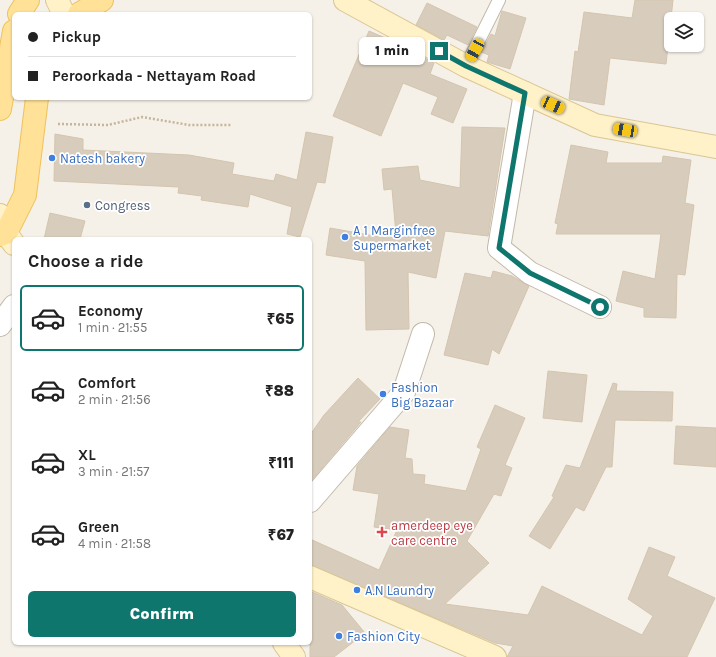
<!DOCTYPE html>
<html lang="en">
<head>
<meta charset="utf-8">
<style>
  body { margin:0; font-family:Karla,sans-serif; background:#f2f2f2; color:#222; height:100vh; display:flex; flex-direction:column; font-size:15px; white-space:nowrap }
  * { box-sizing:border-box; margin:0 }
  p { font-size:13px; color:#767676 }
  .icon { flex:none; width:22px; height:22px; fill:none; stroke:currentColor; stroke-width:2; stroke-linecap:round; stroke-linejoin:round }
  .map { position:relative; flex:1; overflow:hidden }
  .sheet { position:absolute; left:12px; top:237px; width:300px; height:408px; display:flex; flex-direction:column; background:#fff; border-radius:6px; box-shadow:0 1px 3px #0004 }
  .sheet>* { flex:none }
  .hud { position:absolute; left:12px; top:12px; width:300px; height:88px; border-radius:6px; box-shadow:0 1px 3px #0004; display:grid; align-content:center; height:88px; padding:0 16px; background:#fff }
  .tools { position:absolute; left:664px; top:12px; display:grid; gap:8px }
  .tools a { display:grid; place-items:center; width:40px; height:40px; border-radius:6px; background:#fff; box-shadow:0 1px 3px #0004; font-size:20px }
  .end { position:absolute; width:18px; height:18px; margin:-9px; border:5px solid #0f766e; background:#fff; box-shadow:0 0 0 2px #fff }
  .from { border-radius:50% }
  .bubble { position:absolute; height:28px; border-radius:6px; background:#fff; box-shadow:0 1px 3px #0004; font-size:13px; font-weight:800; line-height:28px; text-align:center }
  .car { position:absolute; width:12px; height:24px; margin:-12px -6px; border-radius:5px; box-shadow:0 0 3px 1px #0007; background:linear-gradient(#f5c518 24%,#345 0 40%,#f5c518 0 76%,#345 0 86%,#f5c518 0) }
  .hud b { display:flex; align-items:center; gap:14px; height:38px; font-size:15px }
  .hud b+b { border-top:1px solid #e0e0e0 }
  .hud i { width:10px; height:10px; background:#222 }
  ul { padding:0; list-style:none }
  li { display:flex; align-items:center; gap:12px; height:66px; margin:0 8px 6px; padding:0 8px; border:2px solid transparent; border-radius:6px }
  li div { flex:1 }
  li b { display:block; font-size:15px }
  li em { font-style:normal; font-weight:800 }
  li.current { border-color:#0f766e }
  li>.icon { width:36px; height:36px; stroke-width:1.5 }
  h2 { padding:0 16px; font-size:18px; line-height:48px }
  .cta { display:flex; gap:8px; margin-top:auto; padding:8px 16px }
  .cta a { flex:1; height:46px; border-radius:6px; background:#0f766e; color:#fff; font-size:16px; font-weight:800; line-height:46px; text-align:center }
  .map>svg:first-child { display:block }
</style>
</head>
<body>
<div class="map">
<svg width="716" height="657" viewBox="0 0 716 657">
  <rect width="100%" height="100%" fill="#f5f1e8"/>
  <path fill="#d8cdbc" stroke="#d4c5ae" d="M 635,0 L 673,0 L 666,64 L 610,58 L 604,105 L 569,99 L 575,51 L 578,52 L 584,12 L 632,18 Z
    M 427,3 L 477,27 L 468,45 L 447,35 L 444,40 L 416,25 Z
    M 502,11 L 526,18 L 510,69 L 487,62 L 489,55 L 481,52 L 491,34 L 495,36 Z
    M 369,31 L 397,43 L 434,63 L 430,74 L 467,89 L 453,123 L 431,114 L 438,97 L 403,83 L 381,136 L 333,116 Z
    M 462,127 L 505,128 L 488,236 L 445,231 L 436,278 L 408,272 L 409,329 L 366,330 L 365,261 L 326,255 L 330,228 L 386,238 L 387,233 L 396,234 L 392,189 L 384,190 L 382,169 L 418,166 L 420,180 L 460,188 Z
    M 306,132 L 333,137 L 325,183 L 317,182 L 300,237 L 287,234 L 292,207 L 250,194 L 248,207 L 201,200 L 202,196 L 178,193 L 179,187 L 54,181 L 55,134 L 83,139 L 83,150 L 189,155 L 234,163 L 232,174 L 274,181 L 276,174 L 297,180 Z
    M 571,145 L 608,152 L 606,163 L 662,163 L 663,156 L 691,160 L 685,203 L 694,205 L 685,275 L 677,274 L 676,318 L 644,317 L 644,308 L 616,301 L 623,271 L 655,279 L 661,234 L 556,234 L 558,224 L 555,223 Z
    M 50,213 L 85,221 L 80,239 L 44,239 Z
    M 493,271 L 512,276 L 529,286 L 499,354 L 492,349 L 488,365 L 444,355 L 465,273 L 491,278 Z
    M 548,371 L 587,375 L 582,422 L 543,418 Z
    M 358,378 L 380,399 L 358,422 L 361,422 L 310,482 L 310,435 L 324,415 Z
    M 613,383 L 617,384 L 616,391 L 673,392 L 672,421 L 615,420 L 612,467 L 606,467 L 584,511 L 576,507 L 550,549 L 529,536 L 554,497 L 552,496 L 566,465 L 580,468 Z
    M 495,405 L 525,418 L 505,465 L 512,468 L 501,496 L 494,494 L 467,541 L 489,563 L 445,604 L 528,615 L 542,586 L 642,635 L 653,616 L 628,599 L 649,547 L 675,557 L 667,576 L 715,598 L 687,657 L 507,657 L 513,646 L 495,643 L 310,565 L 310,539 L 379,570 L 397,530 L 374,527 L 379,494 L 353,490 L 357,466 L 390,427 L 409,430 L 405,458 L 412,459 L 413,474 L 425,475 L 424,484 L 466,491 L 481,449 L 477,447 Z
    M 676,426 L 716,428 L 716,467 L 674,464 Z
    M 310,591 L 342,605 L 365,633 L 334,657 L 310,657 Z"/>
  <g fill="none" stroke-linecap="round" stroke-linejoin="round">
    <defs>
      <path id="lane" d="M 466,66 L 499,0"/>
      <path id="street" d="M 525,93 L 499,248 L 530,273 L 600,307
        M 0,325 L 14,306
        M 310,501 L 404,392 L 423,334"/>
      <path id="secondary" d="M 57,0 L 64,14
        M 345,0 L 466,66 L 595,125 L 716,147
        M 0,215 L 6,233 L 14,244
        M 310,577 L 495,657
        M 284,643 L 294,657"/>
      <path id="primary" d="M 19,14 L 28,0
        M 79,14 L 102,0
        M 0,109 L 14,31
        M 0,235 L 6,233 L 25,195 L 37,98"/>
    </defs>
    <use href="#lane" stroke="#c2b9a9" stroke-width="14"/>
    <use href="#street" stroke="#c2b9a9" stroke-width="24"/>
    <use href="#secondary" stroke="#d9c693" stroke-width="24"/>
    <use href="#primary" stroke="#efc25c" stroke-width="24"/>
    <path stroke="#c5b599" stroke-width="2.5" stroke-dasharray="2 2" stroke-linecap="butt" d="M 58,124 L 108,125 L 142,117 L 189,125 L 232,125"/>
    <use href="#lane" stroke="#fff" stroke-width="12"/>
    <use href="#street" stroke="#fff" stroke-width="22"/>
    <use href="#secondary" stroke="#fff1c8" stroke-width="22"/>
    <use href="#primary" stroke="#ffe197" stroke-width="22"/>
  </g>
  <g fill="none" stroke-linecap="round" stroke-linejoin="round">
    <path stroke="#0f766e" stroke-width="5" d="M 439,51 L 466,66 L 525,93 L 499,248 L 530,273 L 600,307"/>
  </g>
  <g fill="#3f7fe0" stroke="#fff" stroke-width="1.5">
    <circle cx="52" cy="158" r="4"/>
    <circle cx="345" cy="237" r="4"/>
    <circle cx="383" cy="394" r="4"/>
    <circle cx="357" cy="590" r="4"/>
    <circle cx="339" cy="636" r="4"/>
  </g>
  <circle fill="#5c6f8a" stroke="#fff" stroke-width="1.5" cx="87" cy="205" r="4"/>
  <path fill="#e0444e" stroke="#fff" stroke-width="1.5" d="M380 526h4v4h4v4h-4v4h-4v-4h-4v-4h4z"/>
  <g text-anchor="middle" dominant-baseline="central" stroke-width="3.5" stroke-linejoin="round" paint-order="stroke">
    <g font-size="13" fill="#366cbe" stroke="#fff" text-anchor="start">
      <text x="60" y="158">Natesh bakery</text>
      <text x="353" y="230">A 1 Marginfree<tspan x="353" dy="15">Supermarket</tspan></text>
      <text x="391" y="387">Fashion<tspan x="391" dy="15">Big Bazaar</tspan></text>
      <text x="365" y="590">A.N Laundry</text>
      <text x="347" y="636">Fashion City</text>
    </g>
    <g font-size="13" fill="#4e5e75" stroke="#fff" text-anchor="start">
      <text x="95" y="205">Congress</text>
    </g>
    <g font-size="13" fill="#be3a42" stroke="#fff" text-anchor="start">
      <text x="391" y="525">amerdeep eye<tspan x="391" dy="15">care centre</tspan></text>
    </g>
  </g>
</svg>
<div class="tools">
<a><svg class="icon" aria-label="layers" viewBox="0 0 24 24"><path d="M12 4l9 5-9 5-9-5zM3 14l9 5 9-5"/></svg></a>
</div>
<i class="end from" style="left:600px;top:307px"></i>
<i class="end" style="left:439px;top:51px"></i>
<div class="bubble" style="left:359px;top:37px;width:66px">1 min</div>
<i class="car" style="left:475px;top:50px;rotate:209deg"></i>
<i class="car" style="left:553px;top:105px;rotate:114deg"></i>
<i class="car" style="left:625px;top:130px;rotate:280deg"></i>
<div class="hud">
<b><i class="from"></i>Pickup</b>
<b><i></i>Peroorkada - Nettayam Road</b>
</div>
<section class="sheet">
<h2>Choose a ride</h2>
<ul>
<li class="current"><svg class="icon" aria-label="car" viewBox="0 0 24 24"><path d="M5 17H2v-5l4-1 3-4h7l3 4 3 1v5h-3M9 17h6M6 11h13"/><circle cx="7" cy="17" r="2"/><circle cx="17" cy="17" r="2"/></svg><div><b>Economy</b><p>1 min · 21:55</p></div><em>₹65</em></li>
<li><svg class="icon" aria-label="car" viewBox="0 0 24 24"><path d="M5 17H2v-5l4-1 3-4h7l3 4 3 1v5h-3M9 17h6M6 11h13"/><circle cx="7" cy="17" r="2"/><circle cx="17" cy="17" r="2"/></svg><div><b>Comfort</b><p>2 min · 21:56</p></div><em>₹88</em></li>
<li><svg class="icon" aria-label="car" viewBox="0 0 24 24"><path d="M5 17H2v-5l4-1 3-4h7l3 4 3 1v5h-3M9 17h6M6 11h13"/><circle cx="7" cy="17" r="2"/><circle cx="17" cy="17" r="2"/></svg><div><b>XL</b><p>3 min · 21:57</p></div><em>₹111</em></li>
<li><svg class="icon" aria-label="car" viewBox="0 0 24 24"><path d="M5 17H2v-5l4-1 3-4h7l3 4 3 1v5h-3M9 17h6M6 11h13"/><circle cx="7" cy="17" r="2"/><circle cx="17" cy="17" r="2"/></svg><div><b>Green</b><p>4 min · 21:58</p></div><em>₹67</em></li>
</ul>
<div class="cta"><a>Confirm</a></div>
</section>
</div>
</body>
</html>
